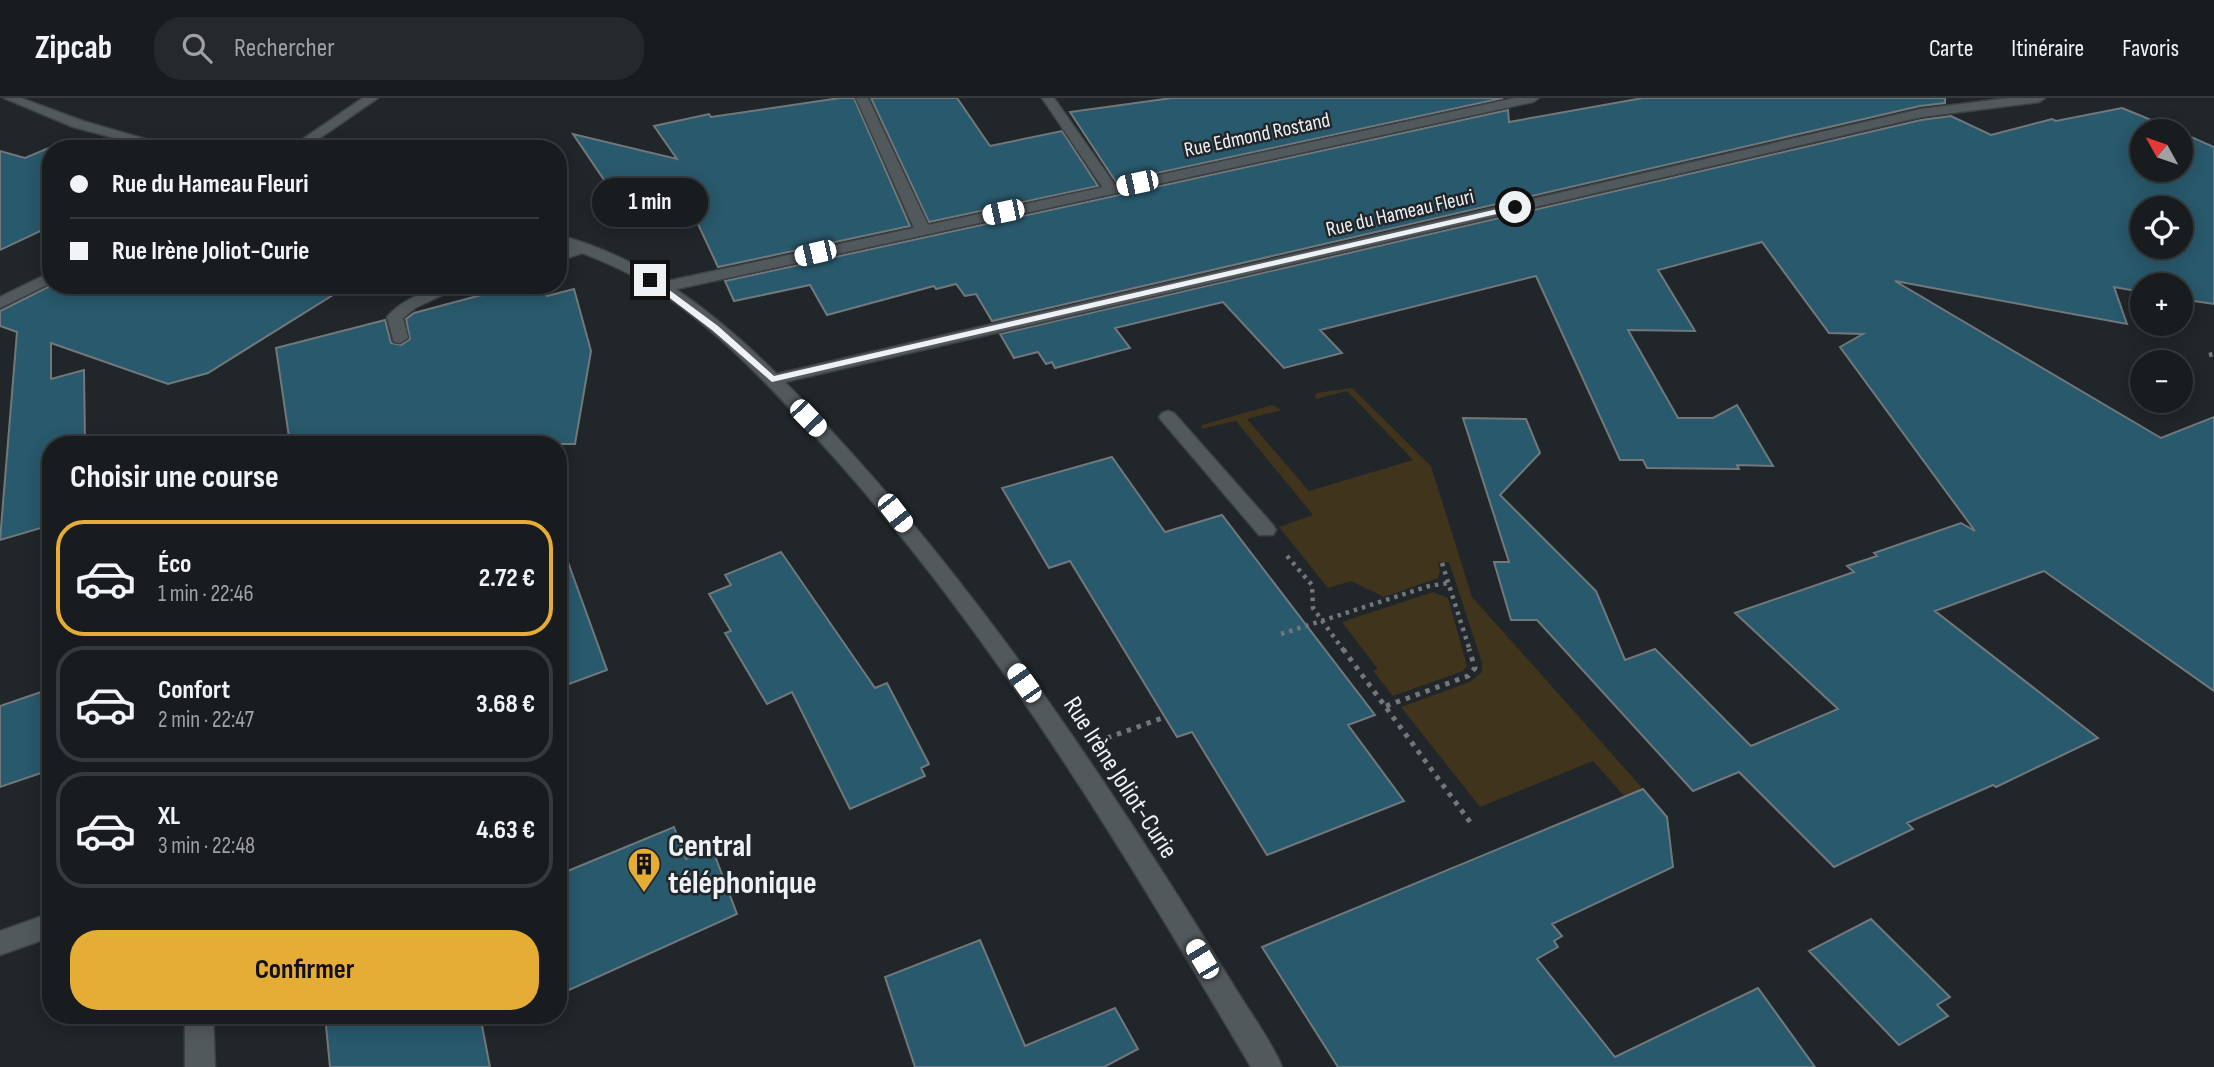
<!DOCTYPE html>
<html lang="fr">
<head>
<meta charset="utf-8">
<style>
  body { margin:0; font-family:"Sofia Sans Condensed",sans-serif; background:#25292c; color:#f1f3f6; height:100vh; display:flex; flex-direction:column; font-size:26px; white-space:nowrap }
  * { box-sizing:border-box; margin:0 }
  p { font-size:23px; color:#9fa1a4 }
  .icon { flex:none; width:38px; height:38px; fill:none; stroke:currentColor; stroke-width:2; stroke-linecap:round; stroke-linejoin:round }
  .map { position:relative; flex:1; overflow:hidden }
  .drawer { position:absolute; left:42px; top:338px; width:525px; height:588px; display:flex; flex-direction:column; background:#181c1f; border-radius:28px; box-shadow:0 4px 18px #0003,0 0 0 2px #363a3d }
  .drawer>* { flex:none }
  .guide { position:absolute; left:42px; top:42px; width:525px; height:154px; border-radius:28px; box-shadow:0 4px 18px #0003,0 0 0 2px #363a3d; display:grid; align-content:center; height:154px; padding:0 28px; background:#181c1f }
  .needle { width:46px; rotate:310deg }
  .fabs { position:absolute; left:2130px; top:21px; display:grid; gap:14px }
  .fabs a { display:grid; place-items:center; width:63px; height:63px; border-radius:50%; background:#181c1f; box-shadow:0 4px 18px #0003,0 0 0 2px #363a3d; font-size:35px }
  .end { position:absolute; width:32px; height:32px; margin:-16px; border:9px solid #eef2f4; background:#111; box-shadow:0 0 0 4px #111 }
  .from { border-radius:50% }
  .bubble { position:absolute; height:49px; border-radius:24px; background:#181c1f; box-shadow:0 4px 18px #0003,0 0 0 2px #363a3d; font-size:23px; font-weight:700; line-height:49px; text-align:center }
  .car { position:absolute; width:21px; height:42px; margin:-21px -10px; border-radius:9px; box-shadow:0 0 5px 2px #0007; background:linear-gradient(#fff 24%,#345 0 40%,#fff 0 76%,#345 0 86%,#fff 0) }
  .guide b { display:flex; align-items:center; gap:24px; height:66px; font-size:26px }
  .guide b+b { border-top:2px solid #363a3d }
  .guide i { width:18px; height:18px; background:#f1f3f6 }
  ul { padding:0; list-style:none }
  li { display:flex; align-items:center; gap:21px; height:116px; margin:0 14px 10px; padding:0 14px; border:4px solid #363a3d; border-radius:28px }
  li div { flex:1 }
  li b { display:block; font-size:26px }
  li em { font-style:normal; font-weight:700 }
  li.current { border-color:#e6ad36 }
  li>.icon { width:63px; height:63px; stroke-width:1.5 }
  h2 { padding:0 28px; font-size:32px; line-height:84px }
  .cta { display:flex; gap:14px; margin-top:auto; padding:14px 28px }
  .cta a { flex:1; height:80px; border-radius:28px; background:#e6ad36; color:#111; font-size:28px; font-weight:700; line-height:80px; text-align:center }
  header { display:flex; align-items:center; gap:42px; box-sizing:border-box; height:98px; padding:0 35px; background:#181c1f; border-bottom:2px solid #363a3d }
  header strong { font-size:33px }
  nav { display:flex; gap:38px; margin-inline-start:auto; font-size:24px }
  .search { width:490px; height:63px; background:#25292c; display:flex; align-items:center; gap:18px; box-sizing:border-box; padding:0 24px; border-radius:28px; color:#9fa1a4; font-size:26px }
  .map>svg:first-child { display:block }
</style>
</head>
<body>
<header>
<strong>Zipcab</strong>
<div class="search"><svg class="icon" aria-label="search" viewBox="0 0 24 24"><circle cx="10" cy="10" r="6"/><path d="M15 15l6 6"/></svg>Rechercher</div>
<nav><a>Carte</a><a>Itinéraire</a><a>Favoris</a></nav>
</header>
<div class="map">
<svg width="2214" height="969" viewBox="0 0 2214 969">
  <rect width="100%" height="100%" fill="#202629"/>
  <path fill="#40341d" d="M 1352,290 L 1431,368 L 1472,499 L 1644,692 L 1625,699 L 1593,663 L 1480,709 L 1401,609 L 1470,584 L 1482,574 L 1482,565 L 1449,464 L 1438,465 L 1440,473 L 1438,480 L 1384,499 L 1351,483 L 1328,490 L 1279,429 L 1313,417 L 1236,323 L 1201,331 L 1202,327 L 1272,307 L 1282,312 L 1247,321 L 1309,393 L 1413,362 L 1347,293 L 1316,301 L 1315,298 L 1316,295 Z
    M 1433,494 L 1448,500 L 1467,568 L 1463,573 L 1393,598 L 1373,573 L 1378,571 L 1342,524 Z"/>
  <path fill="#29596c" stroke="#71787c" stroke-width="2" fill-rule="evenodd" d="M 840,0 L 854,0 L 910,128 L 718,169 L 691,111 L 634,126 L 573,36 L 677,61 L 654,28 L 709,16 L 711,19 Z
    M 871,0 L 957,0 L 990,48 L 1062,33 L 1098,88 L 929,124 Z
    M 1172,0 L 1503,0 L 1116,84 L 1070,14 Z
    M 1643,0 L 1945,0 L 1945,5 L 1920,8 L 992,223 L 976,196 L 965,198 L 956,186 L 936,191 L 934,188 L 827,217 L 810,187 L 734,203 L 725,183 L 1508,12 L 1509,24 Z
    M 2122,10 L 2178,33 L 2142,33 L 2142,72 L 2180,72 L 2180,34 L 2214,49 L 2214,206 L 2180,201 L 2180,187 L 2142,187 L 2142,194 L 2114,189 L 2127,226 L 1895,183 L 2161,340 L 2214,319 L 2214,593 L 2044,473 L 1935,513 L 2098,640 L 1996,689 L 1993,687 L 1907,725 L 1913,731 L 1834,769 L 1739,674 L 1693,693 L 1537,522 L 1511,522 L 1494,464 L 1509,464 L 1463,320 L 1526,321 L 1540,355 L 1500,397 L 1596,493 L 1625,562 L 1655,551 L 1751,648 L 1838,611 L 1735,515 L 1854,474 L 1847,468 L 1877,458 L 1874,455 L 1961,425 L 1975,433 L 1840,249 L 1863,236 L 1829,235 L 1762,144 L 1658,172 L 1695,233 L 1628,232 L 1678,320 L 1713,320 L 1737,307 L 1773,368 L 1737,367 L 1739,371 L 1647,370 L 1643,362 L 1620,362 L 1536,178 L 1320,232 L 1342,255 L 1284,270 L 1223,204 L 1115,230 L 1130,250 L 1055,270 L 1052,264 L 1046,266 L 1038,254 L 1014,260 L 1000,236 L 1921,22 L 1951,18 L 1991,37 L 2052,21 L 2056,23 ZM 2142,110 L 2180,110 L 2180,149 L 2142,149 Z
    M 51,49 L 51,128 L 0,152 L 0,53 L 25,60 Z
    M 52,187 L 349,187 L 208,275 L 168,286 L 51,245 L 51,281 L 84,272 L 85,346 L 51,346 L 51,427 L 0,442 L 17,234 L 0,228 L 0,213 Z
    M 519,187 L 542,187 L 547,198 L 574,191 L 591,253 L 575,346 L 290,346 L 276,250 L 385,222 L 391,245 L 401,247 L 410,241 L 406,221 L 414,215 Z
    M 1112,359 L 1165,434 L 1222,417 L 1375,617 L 1348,627 L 1404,703 L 1267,757 L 1192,634 L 1177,639 L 1070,463 L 1049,470 L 1002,390 Z
    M 564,453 L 607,572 L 558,590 L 558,454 Z
    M 781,454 L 875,590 L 887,585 L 929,666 L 921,670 L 925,678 L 850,711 L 792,594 L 767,606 L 725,535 L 731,533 L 709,496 L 731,487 L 725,477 Z
    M 47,592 L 44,674 L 0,689 L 0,608 Z
    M 1643,691 L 1667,719 L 1673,769 L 1552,826 L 1562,838 L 1554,843 L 1558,849 L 1537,861 L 1615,959 L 1758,890 L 1815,969 L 1338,969 L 1262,849 Z
    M 674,729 L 686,761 L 712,750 L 737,816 L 558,897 L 558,777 Z
    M 1871,821 L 1950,899 L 1937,907 L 1948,918 L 1899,947 L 1809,853 Z
    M 980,842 L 1025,948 L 1115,910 L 1138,951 L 1104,969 L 915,969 L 885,879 Z
    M 325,917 L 480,917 L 490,969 L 330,969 Z"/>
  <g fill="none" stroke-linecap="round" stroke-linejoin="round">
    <defs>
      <path id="service" d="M 1042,0 L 1054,0 L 1117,90 L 1115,93 L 1105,93 Z
        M 584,145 L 592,150 L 589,153 L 558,163 L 558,153 Z
        M 442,187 L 464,187 L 415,210 L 403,220 L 408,240 L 400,245 L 394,244 L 387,219 C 401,202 422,196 442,187 Z
        M 1168,313 L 1174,315 L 1273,427 L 1276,432 L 1273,437 L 1259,437 L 1162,323 L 1159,319 L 1162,315 Z"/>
      <path id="minor" d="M 856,0 L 868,0 L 928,127 L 1515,0 L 1539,0 L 1533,4 L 663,194 L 657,192 L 655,189 L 663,184 L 914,130 Z
        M 2009,0 L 2045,0 L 2039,4 L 1921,19 L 772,287 L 763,282 L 772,277 L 1921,11 Z
        M 51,815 L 51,839 L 0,857 L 0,833 Z
        M 185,917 L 213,917 L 215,969 L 185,969 Z"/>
      <path id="tertiary" d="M 4,0 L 21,0 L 83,23 L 180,51 L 156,51 L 73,29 Z
        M 363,0 L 378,0 L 304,51 L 288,51 Z
        M 558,137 C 676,167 766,261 845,348 C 967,482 1070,629 1167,781 C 1193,821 1217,861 1242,901 C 1256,923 1272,945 1282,969 L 1251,969 C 1127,759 1002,549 840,366 C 782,301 719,229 644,184 C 617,168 588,157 558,146 Z
        M 51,174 L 51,185 L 0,210 L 0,199 Z"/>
    </defs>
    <use href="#service" stroke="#3c4144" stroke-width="3"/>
    <use href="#minor" stroke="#3c4144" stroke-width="3"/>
    <use href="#tertiary" stroke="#3c4144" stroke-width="3"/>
    <path stroke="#72787a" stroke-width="4.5" stroke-dasharray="3.5 5" stroke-linecap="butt" d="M 2209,257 L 2214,256
      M 1287,458 L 1312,487 L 1313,510 L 1344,553
      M 1442,465 L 1470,553
      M 1281,536 L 1429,488 L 1449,485"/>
    <path stroke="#72787a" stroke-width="5" stroke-dasharray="4.5 6" stroke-linecap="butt" d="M 1343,551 L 1473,728
      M 1386,608 L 1468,578 L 1475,570 L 1469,551
      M 1107,640 L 1165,619"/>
    <use href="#service" fill="#52595c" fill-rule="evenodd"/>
    <use href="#minor" fill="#52595c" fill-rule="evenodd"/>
    <use href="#tertiary" fill="#52595c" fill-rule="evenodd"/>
  </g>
  <path fill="#eef2f4" d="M 1515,107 L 1518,111 L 772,284 L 712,232 L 646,182 L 653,180 L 718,228 L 774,278 Z"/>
  <defs>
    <symbol id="building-pin" viewBox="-11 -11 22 30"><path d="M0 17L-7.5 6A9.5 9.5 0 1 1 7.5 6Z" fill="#e6ad36" stroke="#202629"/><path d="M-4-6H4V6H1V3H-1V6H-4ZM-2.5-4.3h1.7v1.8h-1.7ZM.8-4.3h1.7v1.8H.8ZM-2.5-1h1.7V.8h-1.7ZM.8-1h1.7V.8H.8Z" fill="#111"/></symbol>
  </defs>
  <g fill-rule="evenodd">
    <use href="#building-pin" x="625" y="747" width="38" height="52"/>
  </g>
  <g text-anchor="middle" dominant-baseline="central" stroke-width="5" stroke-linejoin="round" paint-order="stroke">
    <g font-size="21" fill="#eef2f4" stroke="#202629">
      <text transform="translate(1257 37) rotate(-12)">Rue Edmond Rostand</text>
      <text transform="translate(1400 115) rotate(-13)">Rue du Hameau Fleuri</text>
    </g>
    <g font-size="26" fill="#eef2f4" stroke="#202629">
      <text transform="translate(1120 680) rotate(57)">Rue Irène Joliot-Curie</text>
    </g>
    <g font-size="32" font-weight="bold" fill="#eef2f4" stroke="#202629" text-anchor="start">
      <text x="668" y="748">Central<tspan x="668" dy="37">téléphonique</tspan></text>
    </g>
  </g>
</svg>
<div class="fabs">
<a><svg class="needle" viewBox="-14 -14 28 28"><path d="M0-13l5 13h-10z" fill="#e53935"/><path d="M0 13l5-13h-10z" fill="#9fa1a4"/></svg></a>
<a><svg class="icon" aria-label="locate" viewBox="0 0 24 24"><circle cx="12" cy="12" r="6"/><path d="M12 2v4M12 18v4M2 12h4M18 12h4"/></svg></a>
<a>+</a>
<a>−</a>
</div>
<i class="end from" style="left:1515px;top:109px"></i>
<i class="end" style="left:650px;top:182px"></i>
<div class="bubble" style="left:592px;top:80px;width:116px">1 min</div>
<i class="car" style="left:1137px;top:85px;rotate:258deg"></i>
<i class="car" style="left:1003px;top:114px;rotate:258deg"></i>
<i class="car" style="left:815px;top:155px;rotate:257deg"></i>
<i class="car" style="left:808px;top:320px;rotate:136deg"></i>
<i class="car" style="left:895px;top:415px;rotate:142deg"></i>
<i class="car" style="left:1024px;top:585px;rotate:325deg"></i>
<i class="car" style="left:1202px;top:861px;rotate:329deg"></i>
<div class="guide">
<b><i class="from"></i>Rue du Hameau Fleuri</b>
<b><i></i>Rue Irène Joliot-Curie</b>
</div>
<section class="drawer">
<h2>Choisir une course</h2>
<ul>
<li class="current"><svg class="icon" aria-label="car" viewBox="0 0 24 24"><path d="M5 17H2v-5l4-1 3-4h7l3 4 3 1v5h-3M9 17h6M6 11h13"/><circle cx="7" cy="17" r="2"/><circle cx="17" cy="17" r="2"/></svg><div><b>Éco</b><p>1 min · 22:46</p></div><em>2.72 €</em></li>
<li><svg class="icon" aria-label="car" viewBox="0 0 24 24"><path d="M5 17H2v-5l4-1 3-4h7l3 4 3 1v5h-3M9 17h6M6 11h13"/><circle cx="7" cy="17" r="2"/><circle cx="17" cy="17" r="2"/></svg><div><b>Confort</b><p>2 min · 22:47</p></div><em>3.68 €</em></li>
<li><svg class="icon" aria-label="car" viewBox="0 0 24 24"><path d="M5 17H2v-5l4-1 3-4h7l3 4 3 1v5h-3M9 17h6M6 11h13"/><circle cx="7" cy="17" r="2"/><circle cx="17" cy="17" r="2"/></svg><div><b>XL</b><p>3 min · 22:48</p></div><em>4.63 €</em></li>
</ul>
<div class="cta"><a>Confirmer</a></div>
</section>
</div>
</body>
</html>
